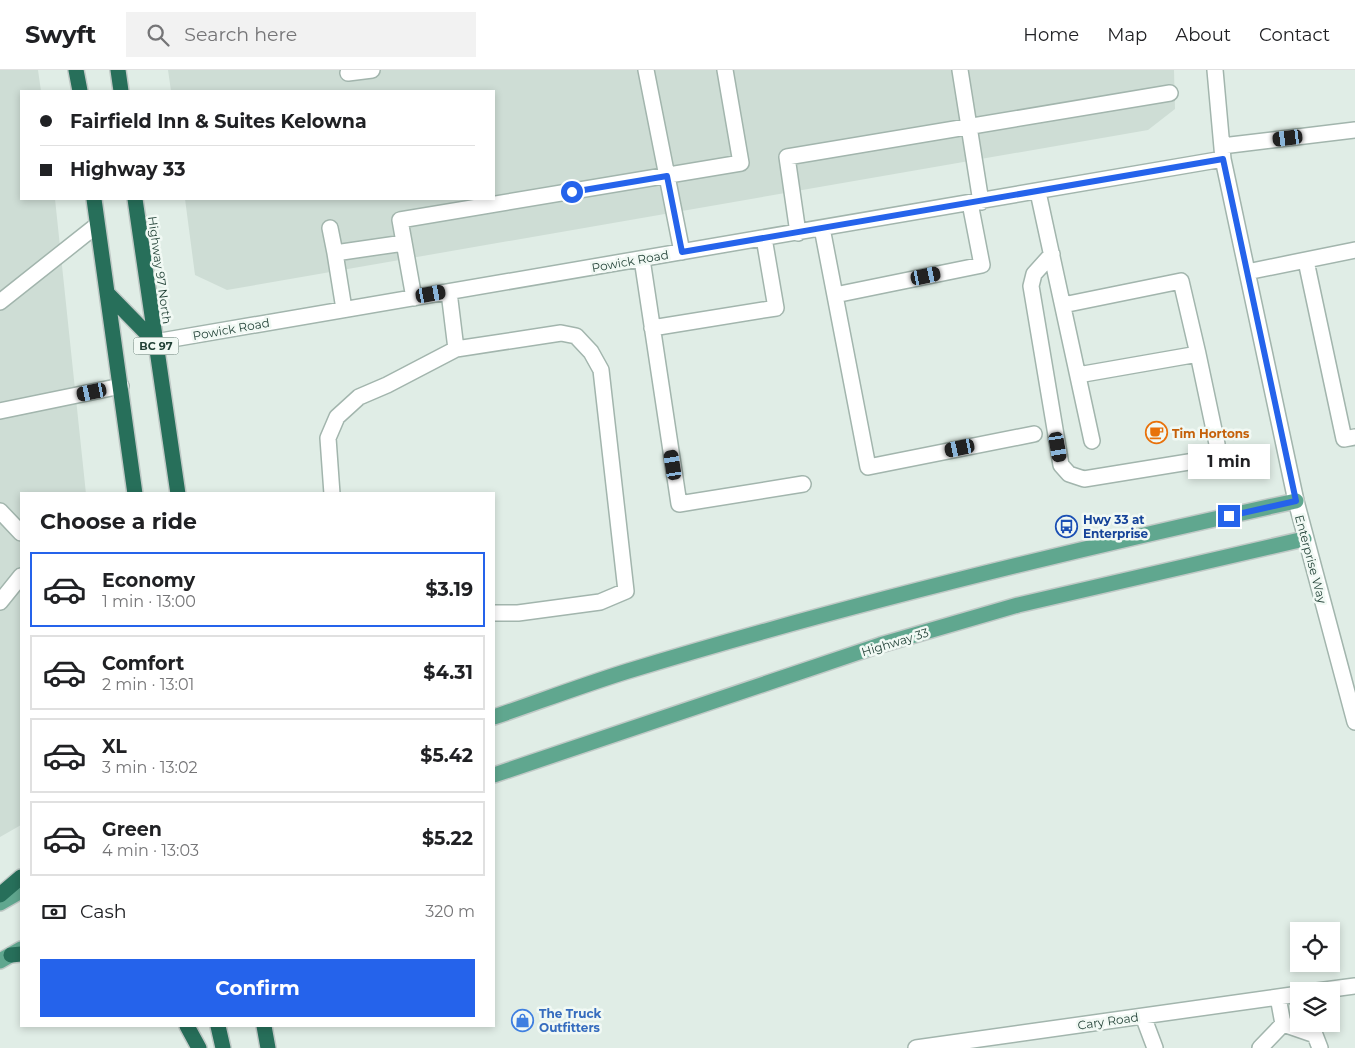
<!DOCTYPE html>
<html lang="en">
<head>
<meta charset="utf-8">
<style>
  body { margin:0; font-family:Montserrat,sans-serif; background:#f2f2f2; color:#202124; height:100vh; display:flex; flex-direction:column; font-size:19px; white-space:nowrap }
  * { box-sizing:border-box; margin:0 }
  p { font-size:16px; color:#757577 }
  .icon { flex:none; width:28px; height:28px; fill:none; stroke:currentColor; stroke-width:2; stroke-linecap:round; stroke-linejoin:round }
  .map { position:relative; flex:1; overflow:hidden }
  .side { position:absolute; left:20px; top:422px; width:475px; height:535px; display:flex; flex-direction:column; background:#fff; border-radius:0px; box-shadow:0 2px 8px #0003 }
  .side>* { flex:none }
  .hud { position:absolute; left:20px; top:20px; width:475px; height:110px; border-radius:0px; box-shadow:0 2px 8px #0003; display:grid; align-content:center; height:110px; padding:0 20px; background:#fff }
  .tools { position:absolute; left:1290px; top:852px; display:grid; gap:10px }
  .tools a { display:grid; place-items:center; width:50px; height:50px; border-radius:0px; background:#fff; box-shadow:0 2px 8px #0003; font-size:25px }
  .end { position:absolute; width:22px; height:22px; margin:-11px; border:6px solid #2563eb; background:#fff; box-shadow:0 0 0 2px #fff }
  .from { border-radius:50% }
  .bubble { position:absolute; height:35px; border-radius:0px; background:#fff; box-shadow:0 2px 8px #0003; font-size:16px; font-weight:700; line-height:35px; text-align:center }
  .car { position:absolute; width:15px; height:30px; margin:-15px -8px; border-radius:6px; box-shadow:0 0 4px 1px #0007; background:linear-gradient(#222 24%,#8ab4d8 0 40%,#222 0 76%,#8ab4d8 0 86%,#222 0) }
  .hud b { display:flex; align-items:center; gap:18px; height:48px; font-size:19px }
  .hud b+b { border-top:1px solid #e0e0e0 }
  .hud i { width:12px; height:12px; background:#202124 }
  ul { padding:0; list-style:none }
  li { display:flex; align-items:center; gap:15px; height:75px; margin:0 10px 8px; padding:0 10px; border:2px solid #e0e0e0; border-radius:0px }
  li div { flex:1 }
  li b { display:block; font-size:19px }
  li em { font-style:normal; font-weight:700 }
  li.on { border-color:#2563eb }
  li>.icon { width:45px; height:45px; stroke-width:1.5 }
  h2 { padding:0 20px; font-size:22px; line-height:60px }
  .pay { display:flex; align-items:center; gap:12px; height:55px; padding:0 20px; font-size:19px }
  .pay p { margin-inline-start:auto }
  .button { display:flex; gap:10px; margin-top:auto; padding:10px 20px }
  .button a { flex:1; height:58px; border-radius:0px; background:#2563eb; color:#fff; font-size:20px; font-weight:700; line-height:58px; text-align:center }
  header { display:flex; align-items:center; gap:30px; box-sizing:border-box; height:70px; padding:0 25px; background:#fff; border-bottom:1px solid #e0e0e0 }
  header strong { font-size:24px }
  nav { display:flex; gap:28px; margin-inline-start:auto; font-size:18px }
  .search { width:350px; height:45px; background:#f2f2f2; display:flex; align-items:center; gap:12px; box-sizing:border-box; padding:0 18px; border-radius:0px; color:#757577; font-size:19px }
  .map>svg:first-child { display:block }
</style>
</head>
<body>
<header>
<strong>Swyft</strong>
<div class="search"><svg class="icon" aria-label="search" viewBox="0 0 24 24"><circle cx="10" cy="10" r="6"/><path d="M15 15l6 6"/></svg>Search here</div>
<nav><a>Home</a><a>Map</a><a>About</a><a>Contact</a></nav>
</header>
<div class="map">
<svg width="1355" height="978" viewBox="0 0 1355 978">
  <rect width="100%" height="100%" fill="#e0ede6"/>
  <path fill="#ceddd5" d="M 0,0 L 38,0 L 41,21 L 21,21 L 21,129 L 55,129 L 86,424 L 21,424 L 21,755 L 0,767 Z
    M 168,0 L 1174,0 L 1175,39 L 1148,60 L 227,220 L 195,205 L 185,129 L 494,129 L 494,21 L 171,21 Z"/>
  <g fill="none" stroke-linecap="round" stroke-linejoin="round">
    <defs>
      <path id="minor" d="M 646,0 L 682,182
        M 960,0 L 981,132
        M 1215,0 L 1223,89 L 1296,431 L 1355,652
        M 348,3 L 372,0
        M 1222,76 L 1355,60
        M 1038,122 L 1092,371
        M 330,158 L 335,183
        M 822,158 L 868,397 L 1034,364
        M 798,163 L 787,87 L 1170,23
        M 1052,184 L 1034,204 L 1031,216 L 1061,395 L 1069,404 L 1084,409 L 1207,389 L 1214,384 L 1217,374 L 1198,284
        M 642,189 L 679,434 L 803,414
        M 1306,191 L 1344,369 L 1355,367
        M 1247,202 L 1355,180
        M 449,222 L 456,279
        M 835,225 L 982,195 L 970,133
        M 414,228 L 400,150 L 741,93 L 725,0
        M 0,232 L 97,155
        M 1063,235 L 1181,211 L 1198,284 L 1078,305
        M 344,239 L 335,183 L 404,173
        M 652,258 L 776,238 L 764,168
        M 155,272 L 1223,89
        M 0,341 L 121,316
        M 332,424 L 328,368 L 337,347 L 359,327 L 387,315 L 456,279 L 561,263 L 576,266 L 591,282 L 601,300 L 626,521 L 600,532 L 518,543 L 494,543
        M 0,441 L 21,463
        M 0,532 L 21,506
        M 1317,921 L 1355,916
        M 1278,927 L 1283,954
        M 1143,946 L 1155,978
        M 1283,954 L 1315,965 L 1320,978
        M 916,978 L 1299,924
        M 1260,978 L 1283,954"/>
      <path id="major" d="M 494,647 C 538,632 583,615 628,601 C 848,534 1071,480 1296,431
        M 494,705 L 880,575 L 1018,535 L 1304,469
        M 0,833 L 21,821
        M 0,891 L 21,879"/>
      <path id="highway" d="M 76,0 L 80,21
        M 118,0 L 121,21
        M 94,129 L 135,424
        M 135,129 L 178,424
        M 107,223 L 155,272
        M 0,825 L 21,807
        M 11,885 L 21,884
        M 187,956 L 199,978
        M 218,956 L 223,978
        M 264,956 L 268,978"/>
    </defs>
    <use href="#minor" stroke="#a2b5ad" stroke-width="18"/>
    <use href="#major" stroke="#c0c9c6" stroke-width="18"/>
    <use href="#highway" stroke="#c0c9c6" stroke-width="18"/>
    <use href="#minor" stroke="#fff" stroke-width="15"/>
    <use href="#major" stroke="#60a78f" stroke-width="15"/>
    <use href="#highway" stroke="#276f5a" stroke-width="15"/>
  </g>
  <g fill="none" stroke-linecap="round" stroke-linejoin="round">
    <path stroke="#2563eb" stroke-width="6" d="M 572,122 L 667,106 L 682,182 L 1223,89 L 1296,431 L 1229,446"/>
  </g>
  <defs>
    <symbol id="cafe-ring" viewBox="-11 -11 22 22"><circle r="9.5" fill="#f1f9f4" stroke="#e8710a" stroke-width="1.5"/><path d="M-5.5-4.5H6V0H3Q3 3.5 0 3.5H-2.5Q-5.5 3.5-5.5 0ZM3-3.2v2h1.7v-2ZM-6 4.5H4V6H-6Z" fill="#e8710a"/></symbol>
    <symbol id="bus-ring" viewBox="-11 -11 22 22"><circle r="9.5" fill="#f1f9f4" stroke="#1a4fb4" stroke-width="1.5"/><path d="M-5-6H5V4H4V6H2V4H-2V6H-4V4H-5ZM-3.5-4V0h7V-4ZM-3.5 1.2v1.5H-2V1.2ZM2 1.2v1.5H3.5V1.2Z" fill="#1a4fb4"/></symbol>
    <symbol id="shop-ring" viewBox="-11 -11 22 22"><circle r="9.5" fill="#f1f9f4" stroke="#3f7fe0" stroke-width="1.5"/><path d="M-5-2.5h2.3a2.7 3.5 0 0 1 5.4 0H5L5.5 6h-11ZM-1.5-2.5h3a1.5 2.3 0 0 0-3 0Z" fill="#3f7fe0"/></symbol>
  </defs>
  <g fill-rule="evenodd">
    <use href="#cafe-ring" x="1144" y="350" width="25" height="25"/>
    <use href="#bus-ring" x="1054" y="444" width="25" height="25"/>
    <use href="#shop-ring" x="510" y="938" width="25" height="25"/>
  </g>
  <g text-anchor="middle" dominant-baseline="central" stroke-width="5" stroke-linejoin="round" paint-order="stroke">
    <rect fill="#f1f9f4" stroke="#5e776e" stroke-width="1" x="133.5" y="267.5" width="45" height="17" rx="4"/>
    <g font-size="11" font-weight="bold" fill="#1f3f34">
      <text x="156" y="276">BC 97</text>
    </g>
    <g font-size="12" fill="#1f3f34" stroke="#f1f9f4">
      <text transform="translate(630 191) rotate(-10)">Powick Road</text>
      <text transform="translate(160 200) rotate(82)">Highway 97 North</text>
      <text transform="translate(231 259) rotate(-10)">Powick Road</text>
      <text transform="translate(1311 489) rotate(75)">Enterprise Way</text>
      <text transform="translate(895 572) rotate(-17)">Highway 33</text>
      <text transform="translate(1108 951) rotate(-8)">Cary Road</text>
    </g>
    <g font-size="12" font-weight="bold" fill="#c56008" stroke="#f1f9f4" text-anchor="start">
      <text x="1172" y="363">Tim Hortons</text>
    </g>
    <g font-size="12" font-weight="bold" fill="#164399" stroke="#f1f9f4" text-anchor="start">
      <text x="1083" y="449">Hwy 33 at<tspan x="1083" dy="14">Enterprise</tspan></text>
    </g>
    <g font-size="12" font-weight="bold" fill="#366cbe" stroke="#f1f9f4" text-anchor="start">
      <text x="539" y="943">The Truck<tspan x="539" dy="14">Outfitters</tspan></text>
    </g>
  </g>
</svg>
<div class="tools">
<a><svg class="icon" aria-label="locate" viewBox="0 0 24 24"><circle cx="12" cy="12" r="6"/><path d="M12 2v4M12 18v4M2 12h4M18 12h4"/></svg></a>
<a><svg class="icon" aria-label="layers" viewBox="0 0 24 24"><path d="M12 4l9 5-9 5-9-5zM3 14l9 5 9-5"/></svg></a>
</div>
<i class="end from" style="left:572px;top:122px"></i>
<i class="end" style="left:1229px;top:446px"></i>
<div class="bubble" style="left:1188px;top:374px;width:82px">1 min</div>
<i class="car" style="left:1288px;top:68px;rotate:263deg"></i>
<i class="car" style="left:926px;top:206px;rotate:78deg"></i>
<i class="car" style="left:431px;top:224px;rotate:80deg"></i>
<i class="car" style="left:92px;top:322px;rotate:258deg"></i>
<i class="car" style="left:1058px;top:377px;rotate:170deg"></i>
<i class="car" style="left:960px;top:378px;rotate:258deg"></i>
<i class="car" style="left:673px;top:395px;rotate:351deg"></i>
<div class="hud">
<b><i class="from"></i>Fairfield Inn &amp; Suites Kelowna</b>
<b><i></i>Highway 33</b>
</div>
<section class="side">
<h2>Choose a ride</h2>
<ul>
<li class="on"><svg class="icon" aria-label="car" viewBox="0 0 24 24"><path d="M5 17H2v-5l4-1 3-4h7l3 4 3 1v5h-3M9 17h6M6 11h13"/><circle cx="7" cy="17" r="2"/><circle cx="17" cy="17" r="2"/></svg><div><b>Economy</b><p>1 min · 13:00</p></div><em>$3.19</em></li>
<li><svg class="icon" aria-label="car" viewBox="0 0 24 24"><path d="M5 17H2v-5l4-1 3-4h7l3 4 3 1v5h-3M9 17h6M6 11h13"/><circle cx="7" cy="17" r="2"/><circle cx="17" cy="17" r="2"/></svg><div><b>Comfort</b><p>2 min · 13:01</p></div><em>$4.31</em></li>
<li><svg class="icon" aria-label="car" viewBox="0 0 24 24"><path d="M5 17H2v-5l4-1 3-4h7l3 4 3 1v5h-3M9 17h6M6 11h13"/><circle cx="7" cy="17" r="2"/><circle cx="17" cy="17" r="2"/></svg><div><b>XL</b><p>3 min · 13:02</p></div><em>$5.42</em></li>
<li><svg class="icon" aria-label="car" viewBox="0 0 24 24"><path d="M5 17H2v-5l4-1 3-4h7l3 4 3 1v5h-3M9 17h6M6 11h13"/><circle cx="7" cy="17" r="2"/><circle cx="17" cy="17" r="2"/></svg><div><b>Green</b><p>4 min · 13:03</p></div><em>$5.22</em></li>
</ul>
<div class="pay"><svg class="icon" aria-label="cash" viewBox="0 0 24 24"><path d="M3 7h18v10H3z"/><circle cx="12" cy="12" r="2"/></svg>Cash<p>320 m</p></div>
<div class="button"><a>Confirm</a></div>
</section>
</div>
</body>
</html>
